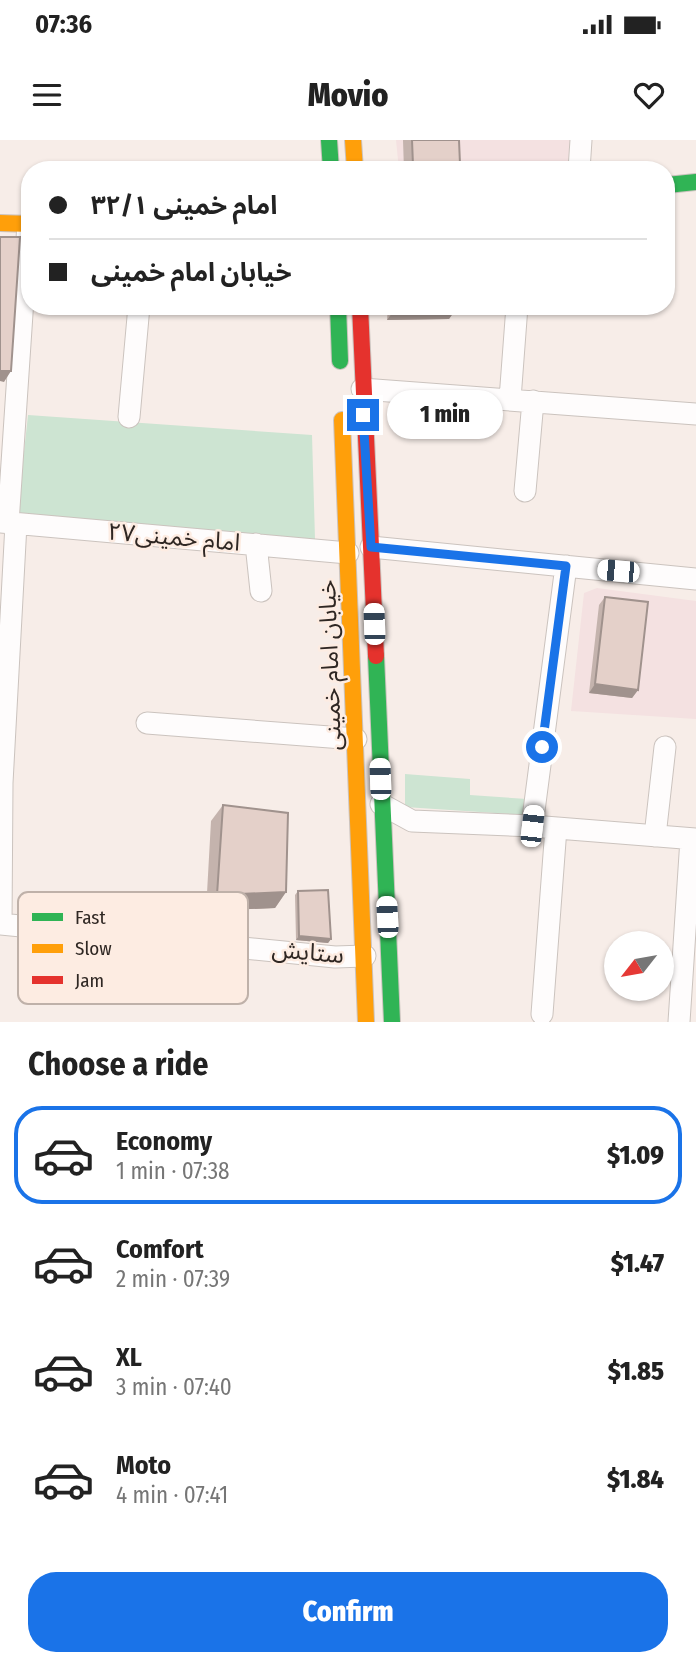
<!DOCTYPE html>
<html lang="en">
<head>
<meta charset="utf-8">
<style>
  body { margin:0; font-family:"Fira Sans Condensed","Noto Sans Arabic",sans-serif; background:#f2f2f2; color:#222; height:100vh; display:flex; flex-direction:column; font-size:26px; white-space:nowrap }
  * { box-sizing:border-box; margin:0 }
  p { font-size:23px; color:#767676 }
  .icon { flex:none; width:38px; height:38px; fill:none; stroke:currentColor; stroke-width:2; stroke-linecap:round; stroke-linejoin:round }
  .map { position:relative; height:882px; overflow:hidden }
  .side { display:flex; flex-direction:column; background:#fff; flex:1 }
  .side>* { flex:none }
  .hud { position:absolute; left:21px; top:21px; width:654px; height:154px; border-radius:28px; box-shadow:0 2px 5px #0004; display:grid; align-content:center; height:154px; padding:0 28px; background:#fff }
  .needle { width:46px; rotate:239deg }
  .fabs { position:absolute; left:604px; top:791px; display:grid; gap:14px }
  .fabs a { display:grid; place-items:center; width:70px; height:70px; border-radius:50%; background:#fff; box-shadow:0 2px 5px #0004; font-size:35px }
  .end { position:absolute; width:32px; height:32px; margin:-16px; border:9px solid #1a73e8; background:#fff; box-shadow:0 0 0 4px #fff }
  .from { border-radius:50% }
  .bubble { position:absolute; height:49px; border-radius:24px; background:#fff; box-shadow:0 2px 5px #0004; font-size:23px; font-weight:800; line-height:49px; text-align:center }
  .car { position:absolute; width:21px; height:42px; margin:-21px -10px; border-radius:9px; box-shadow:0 0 5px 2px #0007; background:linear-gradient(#fff 24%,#345 0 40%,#fff 0 76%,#345 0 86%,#fff 0) }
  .hud b { display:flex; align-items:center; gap:24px; height:66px; font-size:26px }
  .hud b+b { border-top:2px solid #e0e0e0 }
  .hud i { width:18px; height:18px; background:#222 }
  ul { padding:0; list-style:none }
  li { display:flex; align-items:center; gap:21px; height:98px; margin:0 14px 10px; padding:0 14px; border:4px solid transparent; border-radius:28px }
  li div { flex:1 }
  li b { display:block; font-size:26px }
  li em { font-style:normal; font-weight:800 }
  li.on { border-color:#1a73e8 }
  li>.icon { width:63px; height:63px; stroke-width:1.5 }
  h2 { padding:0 28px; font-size:32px; line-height:84px }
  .action { display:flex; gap:14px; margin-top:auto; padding:14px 28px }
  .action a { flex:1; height:80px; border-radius:28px; background:#1a73e8; color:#fff; font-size:28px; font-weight:800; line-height:80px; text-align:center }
  .status { display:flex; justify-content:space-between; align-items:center; height:49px; padding:0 35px; background:#fff; direction:ltr }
  .status svg { height:19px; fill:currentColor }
  header { display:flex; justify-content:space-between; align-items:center; height:91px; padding:0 28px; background:#fff; font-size:32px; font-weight:800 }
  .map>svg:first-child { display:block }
</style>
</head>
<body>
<div class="status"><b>07:36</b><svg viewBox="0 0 49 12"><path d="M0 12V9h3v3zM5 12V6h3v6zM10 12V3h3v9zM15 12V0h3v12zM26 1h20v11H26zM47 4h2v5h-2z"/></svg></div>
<header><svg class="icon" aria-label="menu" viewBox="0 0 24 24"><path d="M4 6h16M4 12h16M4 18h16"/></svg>Movio<svg class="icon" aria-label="heart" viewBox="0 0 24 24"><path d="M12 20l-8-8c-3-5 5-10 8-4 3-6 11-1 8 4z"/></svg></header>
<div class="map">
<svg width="696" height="882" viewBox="0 0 696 882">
  <rect width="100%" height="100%" fill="#f7ede8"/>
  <path fill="#f4e1e1" d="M 396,0 L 576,0 L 572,30 L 399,30 Z
    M 597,448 L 696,461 L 696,579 L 571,571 L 584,453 Z"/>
  <path fill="#cde4d2" d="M 28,275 L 312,295 L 315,399 L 17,376 Z
    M 405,634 L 470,639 L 470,655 L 527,659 L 525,675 L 405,667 Z"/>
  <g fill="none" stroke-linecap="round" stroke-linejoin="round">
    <defs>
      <path id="street" d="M 579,30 L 581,0
        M 362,249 L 696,274
        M 510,259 L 517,166
        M 129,277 L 139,166
        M 525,351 L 533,261
        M 0,382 L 348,413
        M 8,383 L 28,84
        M 256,404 L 261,451
        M 371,407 L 696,439
        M 147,583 L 356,599
        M 381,664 L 412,681 L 532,686 L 696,699
        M 532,686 L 566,426
        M 655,696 L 665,607
        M 0,784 L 335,817 L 365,816
        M 1,784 L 2,643 L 16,384
        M 542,874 L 556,688
        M 679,882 L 691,699"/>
      <path id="fast" d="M 329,0 L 331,30
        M 667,45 L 696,42
        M 338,166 L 340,221
        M 376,516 L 392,882"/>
      <path id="slow" d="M 353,0 L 355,30
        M 0,83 L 30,84
        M 342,280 L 366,882"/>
      <path id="jam" d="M 360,166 L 376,516"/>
    </defs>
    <use href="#street" stroke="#cbc3be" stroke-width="23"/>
    <use href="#fast" stroke="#cbc3be" stroke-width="18"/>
    <use href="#slow" stroke="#cbc3be" stroke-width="18"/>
    <use href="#jam" stroke="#cbc3be" stroke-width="18"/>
    <use href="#street" stroke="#fefcfc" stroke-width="21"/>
    <use href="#fast" stroke="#30b455" stroke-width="16"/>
    <use href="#slow" stroke="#ff9f0a" stroke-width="16"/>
    <use href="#jam" stroke="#e5322d" stroke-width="16"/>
  </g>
  <path fill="#c4b3ad" d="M 403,0 L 459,0 L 460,24 L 456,30 L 404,30 Z
    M 388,166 L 457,166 L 449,179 L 387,180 Z
    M 605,457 L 638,550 L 632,558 L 589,553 L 599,465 Z
    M 223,665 L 286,752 L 275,768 L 206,771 L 211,681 Z
    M 298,751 L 331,799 L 328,803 L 296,800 L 295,755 Z"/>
  <path fill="#a0928d" d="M 460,24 L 456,30 L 410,30 L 413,25 Z
    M 457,168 L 449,179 L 387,180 L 395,169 Z
    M 0,231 L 11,231 L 4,242 L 0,241 Z
    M 595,544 L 638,550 L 632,558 L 589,553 Z
    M 286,752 L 275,768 L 206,771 L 217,755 Z
    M 299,796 L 331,799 L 328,803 L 296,800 Z"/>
  <path fill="#e4d0c9" stroke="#a0928d" stroke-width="2" d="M 412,0 L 459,0 L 460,24 L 413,25 Z
    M 0,97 L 20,97 L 11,231 L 0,231 Z
    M 395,166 L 457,166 L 457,168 L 395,169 Z
    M 605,457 L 648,462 L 638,550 L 595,544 Z
    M 223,665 L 288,673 L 286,752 L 217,755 Z
    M 328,750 L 331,799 L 299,796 L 298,751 Z"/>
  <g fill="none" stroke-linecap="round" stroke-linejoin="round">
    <path stroke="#1a73e8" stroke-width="9" d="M 363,275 L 371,407 L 566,426 L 542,607"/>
  </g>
  <g text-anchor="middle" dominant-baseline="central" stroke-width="5" stroke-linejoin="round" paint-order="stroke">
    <g font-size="24" fill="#2f2723" stroke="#fdece2">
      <text transform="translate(174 397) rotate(5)">امام خمینی۲۷</text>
      <text transform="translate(330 525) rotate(-92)">خیابان امام خمینی</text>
      <text transform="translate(308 812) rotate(5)">ستایش</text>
    </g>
  </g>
  <rect x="18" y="752" width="230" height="112" rx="10" fill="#fdece2" stroke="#bfb1a9" stroke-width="2"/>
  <rect x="32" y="773" width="31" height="8" fill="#30b455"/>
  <rect x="32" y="804" width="31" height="9" fill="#ff9f0a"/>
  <rect x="32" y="836" width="31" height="8" fill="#e5322d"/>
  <g font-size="19" fill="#2f2723">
    <text x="75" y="784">Fast</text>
    <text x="75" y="815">Slow</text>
    <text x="75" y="847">Jam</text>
  </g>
</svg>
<div class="fabs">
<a><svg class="needle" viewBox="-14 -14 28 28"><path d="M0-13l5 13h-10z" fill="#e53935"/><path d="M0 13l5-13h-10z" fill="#767676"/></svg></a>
</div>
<i class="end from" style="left:542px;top:607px"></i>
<i class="end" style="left:363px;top:275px"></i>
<div class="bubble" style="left:387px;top:250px;width:116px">1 min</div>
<i class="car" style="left:618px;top:431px;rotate:275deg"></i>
<i class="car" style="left:374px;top:484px;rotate:358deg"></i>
<i class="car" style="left:380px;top:639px;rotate:358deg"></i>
<i class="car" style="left:532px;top:686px;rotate:7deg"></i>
<i class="car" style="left:387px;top:777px;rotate:357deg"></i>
<div class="hud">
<b><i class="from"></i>امام خمینی ۳۲/۱</b>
<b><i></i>خیابان امام خمینی</b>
</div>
</div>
<section class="side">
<h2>Choose a ride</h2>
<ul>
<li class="on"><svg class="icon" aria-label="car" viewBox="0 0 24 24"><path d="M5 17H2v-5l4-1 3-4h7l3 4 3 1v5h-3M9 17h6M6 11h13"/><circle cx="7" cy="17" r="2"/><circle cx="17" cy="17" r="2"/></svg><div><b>Economy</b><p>1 min · 07:38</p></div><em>$1.09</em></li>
<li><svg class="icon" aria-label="car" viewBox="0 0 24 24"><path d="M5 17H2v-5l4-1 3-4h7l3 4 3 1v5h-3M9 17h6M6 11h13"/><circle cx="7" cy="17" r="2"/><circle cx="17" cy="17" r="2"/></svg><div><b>Comfort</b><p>2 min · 07:39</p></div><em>$1.47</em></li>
<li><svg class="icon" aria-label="car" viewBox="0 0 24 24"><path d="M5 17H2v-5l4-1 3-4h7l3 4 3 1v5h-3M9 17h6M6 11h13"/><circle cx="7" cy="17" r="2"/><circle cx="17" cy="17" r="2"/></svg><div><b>XL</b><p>3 min · 07:40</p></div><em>$1.85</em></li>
<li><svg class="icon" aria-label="car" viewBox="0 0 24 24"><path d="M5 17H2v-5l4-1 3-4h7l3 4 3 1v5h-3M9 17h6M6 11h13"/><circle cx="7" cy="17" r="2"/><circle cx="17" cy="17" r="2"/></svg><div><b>Moto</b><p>4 min · 07:41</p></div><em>$1.84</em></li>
</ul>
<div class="action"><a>Confirm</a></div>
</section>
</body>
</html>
